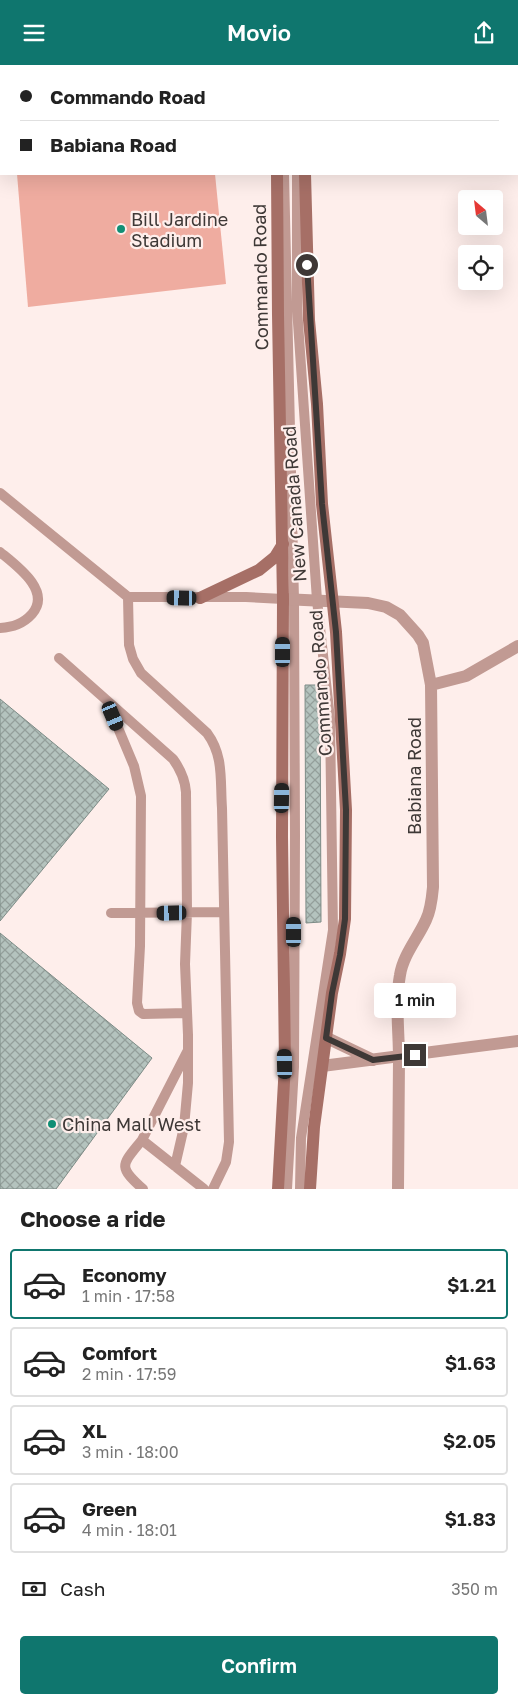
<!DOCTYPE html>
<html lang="en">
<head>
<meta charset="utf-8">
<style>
  body { margin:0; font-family:"Golos Text",sans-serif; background:#f6f6f6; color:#222; height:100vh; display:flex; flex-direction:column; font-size:19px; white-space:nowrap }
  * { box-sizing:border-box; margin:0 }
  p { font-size:16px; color:#767676 }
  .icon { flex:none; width:28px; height:28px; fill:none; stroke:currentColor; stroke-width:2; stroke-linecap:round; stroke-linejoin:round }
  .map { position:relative; height:1124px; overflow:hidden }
  .details { display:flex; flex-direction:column; background:#fff; flex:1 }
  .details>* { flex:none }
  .hud { position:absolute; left:0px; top:0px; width:519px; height:110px; box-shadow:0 5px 20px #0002; display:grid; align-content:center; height:110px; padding:0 20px; background:#fff }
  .needle { width:32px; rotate:332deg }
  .tools { position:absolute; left:458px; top:125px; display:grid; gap:10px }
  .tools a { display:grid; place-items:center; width:45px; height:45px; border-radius:5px; background:#fff; box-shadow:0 5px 20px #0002; font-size:25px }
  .end { position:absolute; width:22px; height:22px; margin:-11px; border:6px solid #3e3836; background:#fff; box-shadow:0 0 0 2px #fff }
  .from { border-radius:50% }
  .bubble { position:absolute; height:35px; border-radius:5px; background:#fff; box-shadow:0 5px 20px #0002; font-size:16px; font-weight:600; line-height:35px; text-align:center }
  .car { position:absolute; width:15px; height:30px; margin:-15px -8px; border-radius:6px; box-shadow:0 0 4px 1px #0007; background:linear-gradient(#222 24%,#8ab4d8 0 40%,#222 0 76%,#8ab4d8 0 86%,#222 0) }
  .hud b { display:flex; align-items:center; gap:18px; height:48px; font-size:19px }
  .hud b+b { border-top:1px solid #e0e0e0 }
  .hud i { width:12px; height:12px; background:#222 }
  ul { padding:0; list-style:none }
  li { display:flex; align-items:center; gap:15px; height:70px; margin:0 10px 8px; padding:0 10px; border:2px solid #e0e0e0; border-radius:5px }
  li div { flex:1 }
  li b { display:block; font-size:19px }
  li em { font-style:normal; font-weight:600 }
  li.active { border-color:#0f766e }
  li>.icon { width:45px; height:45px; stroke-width:1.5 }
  h2 { padding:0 20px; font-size:22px; line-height:60px }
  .pay { display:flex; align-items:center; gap:12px; height:55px; padding:0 20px; font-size:19px }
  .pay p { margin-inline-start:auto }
  .button { display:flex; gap:10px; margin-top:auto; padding:10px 20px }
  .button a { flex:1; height:58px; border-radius:5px; background:#0f766e; color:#fff; font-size:20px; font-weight:600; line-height:58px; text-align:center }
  header { display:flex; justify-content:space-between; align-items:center; height:65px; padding:0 20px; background:#0f766e; color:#fff; font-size:22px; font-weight:600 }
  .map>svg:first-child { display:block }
</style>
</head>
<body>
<header><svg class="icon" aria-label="menu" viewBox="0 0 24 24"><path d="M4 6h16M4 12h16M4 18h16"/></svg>Movio<svg class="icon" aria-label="share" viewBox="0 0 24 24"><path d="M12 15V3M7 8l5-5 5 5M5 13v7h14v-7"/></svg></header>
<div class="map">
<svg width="518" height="1124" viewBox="0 0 518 1124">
  <defs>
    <pattern id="building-cross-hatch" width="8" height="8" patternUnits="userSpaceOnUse" patternTransform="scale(1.25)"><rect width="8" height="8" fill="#b4c3be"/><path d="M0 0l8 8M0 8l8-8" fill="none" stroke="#949f9b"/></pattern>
  </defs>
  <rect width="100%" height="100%" fill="#feeeeb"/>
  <path fill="#efaca0" d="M 17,109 L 215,109 L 226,219 L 28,242 Z"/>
  <path fill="url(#building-cross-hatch)" stroke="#7c8b86" d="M 305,620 L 320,620 L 321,857 L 306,858 Z
    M 0,634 L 109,724 L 0,856 Z
    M 0,868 L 152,993 L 56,1124 L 0,1124 Z"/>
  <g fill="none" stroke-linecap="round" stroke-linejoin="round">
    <path stroke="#c19a93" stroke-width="10" d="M 283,0 L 283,1
      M 296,0 L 296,1
      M 284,109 L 294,535 L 295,770 L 294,1002 L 287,1124
      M 297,109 L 297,243 L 317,535 L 330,654 L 333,865 L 301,1073 L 300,1124
      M 0,428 L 128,532 L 246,532 L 283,534
      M 0,487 C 17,501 52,526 32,549 C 23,559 13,562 0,563
      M 128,532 L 129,580 L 133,594 L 141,608 L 207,668 C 224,691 220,715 222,743 L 229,1077 L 226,1097 L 213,1124
      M 59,593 L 173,694 C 181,705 185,714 186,727 L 187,847 L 185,899 L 188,970 L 188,1018 L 184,1062 L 175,1101
      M 108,639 L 134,701 L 141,731 L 140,881 L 137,938 L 139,946 L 143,949 L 187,948
      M 111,848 L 224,847
      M 142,1075 L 187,987
      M 143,1124 C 117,1101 122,1100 142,1075 L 204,1124"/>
    <path stroke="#c19a93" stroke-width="12" d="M 283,534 L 368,538 L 386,542 L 400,550 L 418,570 L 423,578 L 431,620 L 433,822 C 432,833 431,845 426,855 C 418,873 403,890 400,910 C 395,938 399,966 399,994 C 399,1037 398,1081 398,1124
      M 431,620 L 466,611 L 518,581
      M 327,973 L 373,995
      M 322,1001 L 518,976"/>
    <path stroke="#a66f66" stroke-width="12" d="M 276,0 L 276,1
      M 305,1 L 305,0
      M 327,1 L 328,0
      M 277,109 L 278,250 L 283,534 L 282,772 L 285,999 L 278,1124
      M 305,109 L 309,255 L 317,339 L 322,439 L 336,567 L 346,745 L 345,854 L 340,889 L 332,928 L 314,1062 L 310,1124
      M 200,533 L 259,505 L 275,492 L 283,479"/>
  </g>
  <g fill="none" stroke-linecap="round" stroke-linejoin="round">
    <path stroke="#3e3836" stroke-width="6" d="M 307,200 L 322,439 L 336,567 L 346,745 L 345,854 L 340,890 L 332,928 L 326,973 L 373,995 L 415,990"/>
  </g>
  <g fill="#118f75" stroke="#feeeeb" stroke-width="2">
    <circle cx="121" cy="164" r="5"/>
    <circle cx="52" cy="1059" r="5"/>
  </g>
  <g text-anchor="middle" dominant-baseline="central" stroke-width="4.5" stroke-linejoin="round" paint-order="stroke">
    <g font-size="18" fill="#3e3836" stroke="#feeeeb" text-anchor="start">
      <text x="131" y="154">Bill Jardine<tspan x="131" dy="21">Stadium</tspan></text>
      <text x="62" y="1059">China Mall West</text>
    </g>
    <g font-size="18" fill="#3e3836" stroke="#feeeeb">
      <text transform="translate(260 212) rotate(-91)">Commando Road</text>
      <text transform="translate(294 439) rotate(-94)">New Canada Road</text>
      <text transform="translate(320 618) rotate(-94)">Commando Road</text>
      <text transform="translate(414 711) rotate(-90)">Babiana Road</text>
    </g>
  </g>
</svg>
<div class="tools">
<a><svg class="needle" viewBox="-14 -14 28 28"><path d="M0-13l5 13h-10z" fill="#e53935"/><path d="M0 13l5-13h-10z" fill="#767676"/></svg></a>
<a><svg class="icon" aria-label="locate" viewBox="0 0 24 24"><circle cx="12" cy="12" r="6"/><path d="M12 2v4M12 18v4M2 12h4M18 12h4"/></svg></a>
</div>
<i class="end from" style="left:307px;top:200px"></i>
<i class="end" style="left:415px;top:990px"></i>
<div class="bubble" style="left:374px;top:918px;width:82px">1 min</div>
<i class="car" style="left:182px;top:533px;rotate:271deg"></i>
<i class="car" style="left:283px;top:587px;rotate:0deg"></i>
<i class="car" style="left:113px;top:651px;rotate:157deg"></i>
<i class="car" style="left:282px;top:733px;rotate:1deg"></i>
<i class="car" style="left:172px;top:848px;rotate:269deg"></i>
<i class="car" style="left:294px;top:867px;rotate:0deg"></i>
<i class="car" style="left:285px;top:999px;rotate:359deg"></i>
<div class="hud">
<b><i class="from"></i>Commando Road</b>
<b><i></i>Babiana Road</b>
</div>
</div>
<section class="details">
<h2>Choose a ride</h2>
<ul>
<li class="active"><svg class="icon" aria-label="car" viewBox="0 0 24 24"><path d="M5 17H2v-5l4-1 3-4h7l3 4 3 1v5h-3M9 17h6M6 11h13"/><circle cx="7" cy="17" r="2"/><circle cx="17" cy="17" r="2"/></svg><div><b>Economy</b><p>1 min · 17:58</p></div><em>$1.21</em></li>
<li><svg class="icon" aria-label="car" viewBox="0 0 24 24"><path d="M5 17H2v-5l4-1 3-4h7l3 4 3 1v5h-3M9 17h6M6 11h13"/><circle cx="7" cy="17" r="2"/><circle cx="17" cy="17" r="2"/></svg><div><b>Comfort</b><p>2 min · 17:59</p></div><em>$1.63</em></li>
<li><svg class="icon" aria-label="car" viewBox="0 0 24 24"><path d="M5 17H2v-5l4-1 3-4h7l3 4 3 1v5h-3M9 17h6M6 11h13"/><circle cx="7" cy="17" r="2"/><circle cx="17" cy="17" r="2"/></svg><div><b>XL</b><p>3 min · 18:00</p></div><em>$2.05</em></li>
<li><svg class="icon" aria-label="car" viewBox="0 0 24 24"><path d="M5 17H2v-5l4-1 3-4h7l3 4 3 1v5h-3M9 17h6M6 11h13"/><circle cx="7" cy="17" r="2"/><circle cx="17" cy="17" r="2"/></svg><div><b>Green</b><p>4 min · 18:01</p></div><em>$1.83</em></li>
</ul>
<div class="pay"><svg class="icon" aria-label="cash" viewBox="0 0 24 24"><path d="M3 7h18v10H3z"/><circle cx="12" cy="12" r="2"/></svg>Cash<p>350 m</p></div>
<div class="button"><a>Confirm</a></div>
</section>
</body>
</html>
